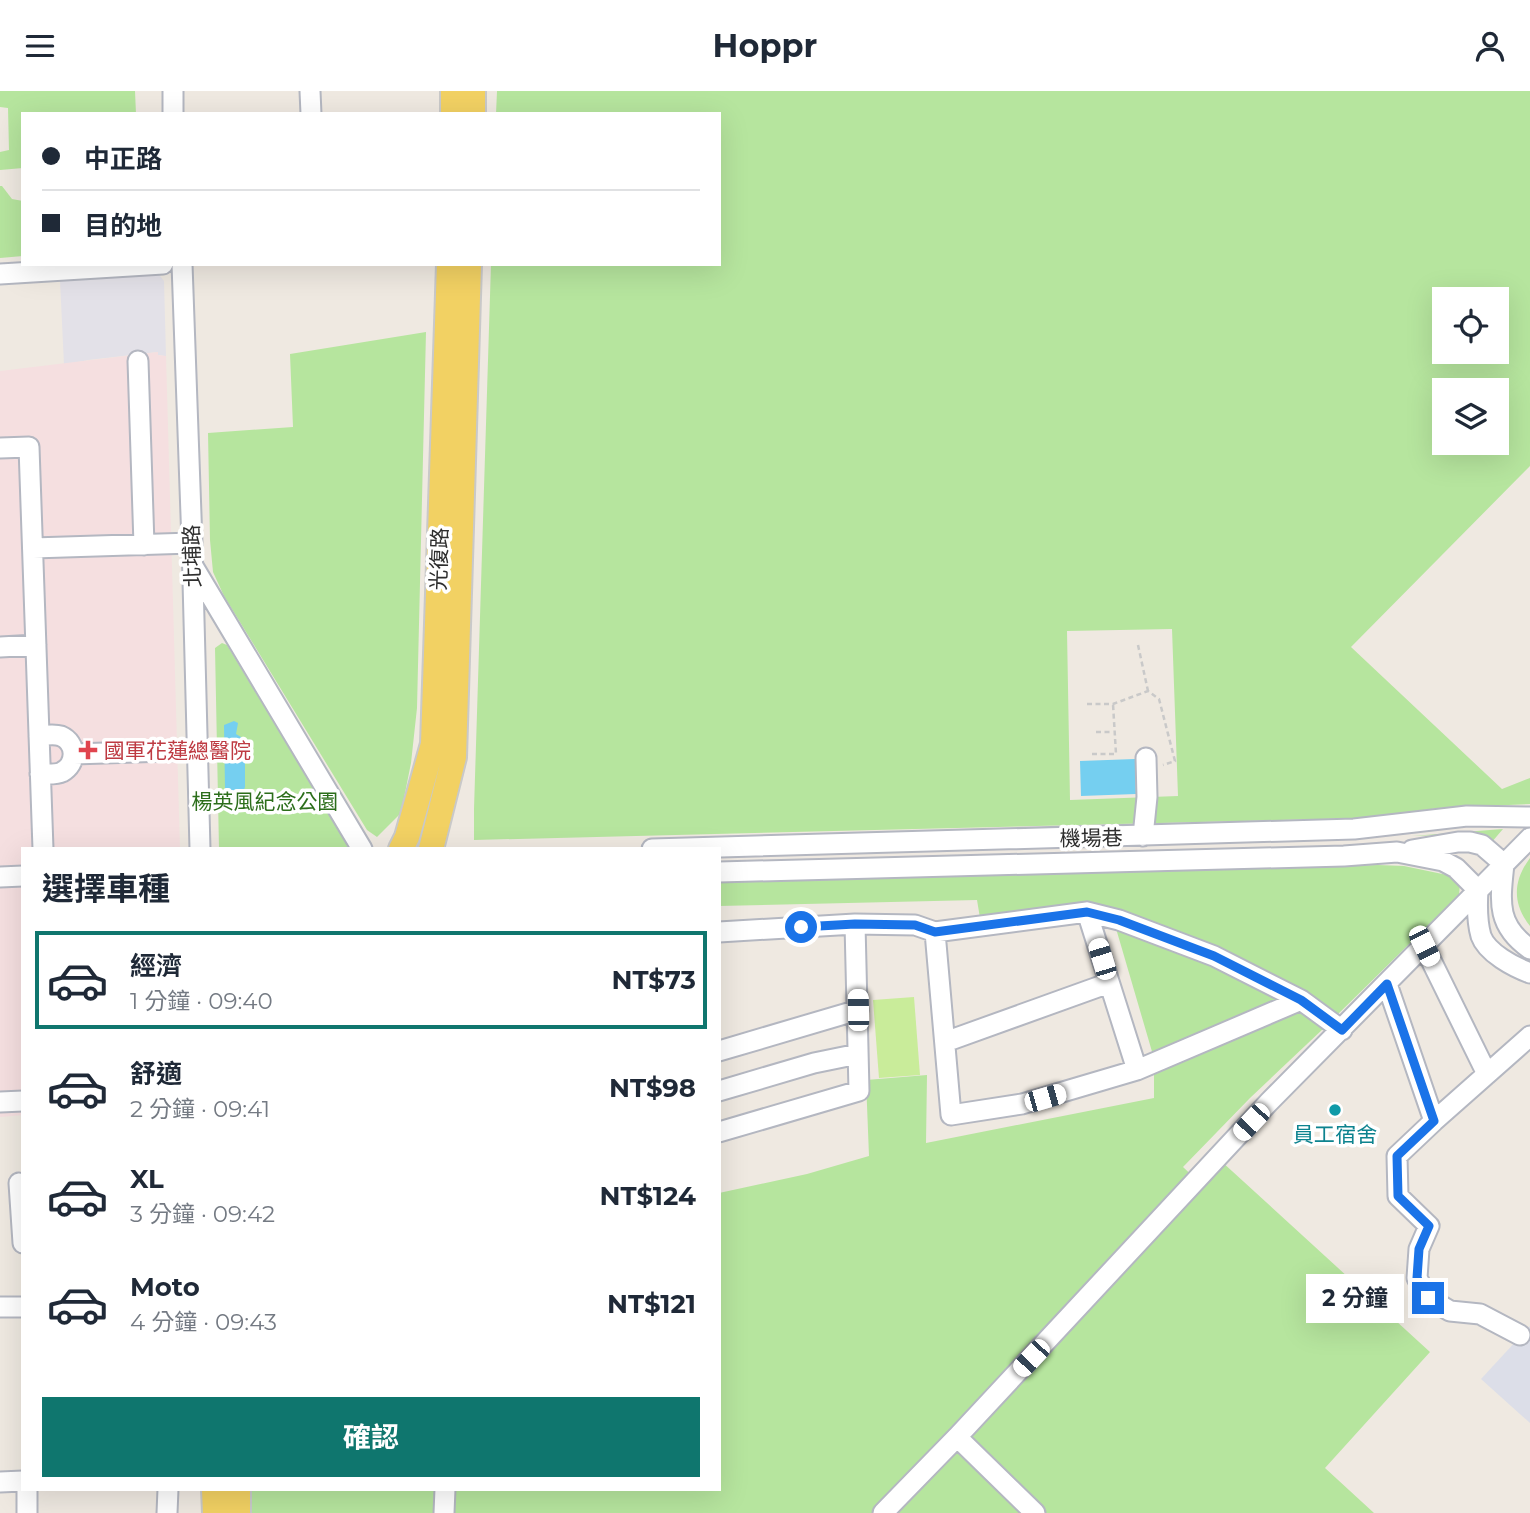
<!DOCTYPE html>
<html lang="zh-TW">
<head>
<meta charset="utf-8">
<style>
  body { margin:0; font-family:Montserrat,"Noto Sans TC",sans-serif; background:#f6f6f7; color:#1f2937; height:100vh; display:flex; flex-direction:column; font-size:26px; white-space:nowrap }
  * { box-sizing:border-box; margin:0 }
  p { font-size:23px; color:#747a83 }
  .icon { flex:none; width:38px; height:38px; fill:none; stroke:currentColor; stroke-width:2; stroke-linecap:round; stroke-linejoin:round }
  .map { position:relative; flex:1; overflow:hidden }
  .panel { position:absolute; left:21px; top:756px; width:700px; height:644px; display:flex; flex-direction:column; background:#fff; border-radius:0px; box-shadow:0 7px 28px #0002 }
  .panel>* { flex:none }
  .hud { position:absolute; left:21px; top:21px; width:700px; height:154px; border-radius:0px; box-shadow:0 7px 28px #0002; display:grid; align-content:center; height:154px; padding:0 21px; background:#fff }
  .controls { position:absolute; left:1432px; top:196px; display:grid; gap:14px }
  .controls a { display:grid; place-items:center; width:77px; height:77px; border-radius:0px; background:#fff; box-shadow:0 7px 28px #0002; font-size:35px }
  .end { position:absolute; width:32px; height:32px; margin:-16px; border:9px solid #1a73e8; background:#fff; box-shadow:0 0 0 4px #fff }
  .from { border-radius:50% }
  .bubble { position:absolute; height:49px; border-radius:0px; background:#fff; box-shadow:0 7px 28px #0002; font-size:23px; font-weight:700; line-height:49px; text-align:center }
  .car { position:absolute; width:21px; height:42px; margin:-21px -10px; border-radius:9px; box-shadow:0 0 5px 2px #0007; background:linear-gradient(#fff 24%,#345 0 40%,#fff 0 76%,#345 0 86%,#fff 0) }
  .hud b { display:flex; align-items:center; gap:24px; height:66px; font-size:26px }
  .hud b+b { border-top:2px solid #e0e1e3 }
  .hud i { width:18px; height:18px; background:#1f2937 }
  ul { padding:0; list-style:none }
  li { display:flex; align-items:center; gap:21px; height:98px; margin:0 14px 10px; padding:0 7px; border:4px solid transparent; border-radius:0px }
  li div { flex:1 }
  li b { display:block; font-size:26px }
  li em { font-style:normal; font-weight:700 }
  li.selected { border-color:#0f766e }
  li>.icon { width:63px; height:63px; stroke-width:1.5 }
  h2 { padding:0 21px; font-size:32px; line-height:84px }
  .cta { display:flex; gap:14px; margin-top:auto; padding:14px 21px }
  .cta a { flex:1; height:80px; border-radius:0px; background:#0f766e; color:#fff; font-size:28px; font-weight:700; line-height:80px; text-align:center }
  header { display:flex; justify-content:space-between; align-items:center; height:91px; padding:0 21px; background:#fff; font-size:32px; font-weight:700 }
  .map>svg:first-child { display:block }
</style>
</head>
<body>
<header><svg class="icon" aria-label="menu" viewBox="0 0 24 24"><path d="M4 6h16M4 12h16M4 18h16"/></svg>Hoppr<svg class="icon" aria-label="person" viewBox="0 0 24 24"><circle cx="12" cy="8" r="4"/><path d="M4 21q1-7 8-7t8 7"/></svg></header>
<div class="map">
<svg width="1530" height="1422" viewBox="0 0 1530 1422">
  <rect width="100%" height="100%" fill="#efe9e1"/>
  <path fill="#e3e1e8" d="M 157,181 L 164,190 L 166,265 L 158,264 L 157,261 L 88,269 L 64,274 L 60,189 Z"/>
  <path fill="#f5dfe0" d="M 158,261 L 158,264 L 166,265 L 180,758 L 23,758 L 23,1024 L 0,1026 L 0,280 Z"/>
  <path fill="#dcdee8" d="M 1530,1235 L 1530,1332 L 1481,1288 Z"/>
  <path fill="#b6e59e" fill-rule="evenodd" d="M 0,0 L 135,0 L 136,23 L 23,23 L 23,77 L 0,79 L 0,61 L 9,59 L 8,17 L 0,16 Z
    M 497,0 L 1530,0 L 1530,375 L 1351,556 L 1502,698 L 1530,687 L 1530,713 L 1439,717 L 1361,727 L 474,749 L 474,718 L 491,173 L 719,173 L 719,23 L 496,23 ZM 1444,208 L 1496,208 L 1496,261 L 1444,261 ZM 1444,299 L 1496,299 L 1496,352 L 1444,352 ZM 1172,538 L 1178,705 L 1070,709 L 1067,540 Z
    M 0,95 L 2,95 L 12,108 L 23,110 L 23,165 L 0,167 Z
    M 426,241 L 417,617 L 411,672 L 401,722 L 377,746 L 367,739 L 224,505 L 213,481 L 210,449 L 208,342 L 293,336 L 290,263 Z
    M 222,552 L 227,554 L 345,749 L 348,758 L 219,758 L 215,557 Z
    M 1503,738 L 1491,752 L 1468,743 L 1412,745 Z
    M 1530,767 L 1530,835 C 1512,812 1513,790 1530,767 Z
    M 1378,774 L 1404,775 L 1452,785 L 1460,793 L 1459,804 L 1335,926 L 1143,829 L 980,827 L 977,809 L 719,815 L 719,790 Z
    M 1115,834 L 1166,853 L 1287,909 L 1153,964 Z
    M 1293,919 L 1311,924 L 1324,937 L 1250,1007 L 1183,1076 L 1200,1092 L 1221,1070 L 1430,1261 L 1325,1377 L 1374,1422 L 249,1422 L 250,1398 L 719,1398 L 719,1102 L 807,1083 L 869,1065 L 866,989 L 927,984 L 926,1052 L 1154,1007 L 1154,978 Z"/>
  <path fill="#c9ec9a" d="M 914,906 L 920,984 L 879,987 L 873,909 Z"/>
  <path fill="#75cff0" d="M 234,630 L 238,632 L 236,643 L 241,646 L 244,653 L 240,659 L 241,666 L 245,666 L 245,696 L 242,704 C 234,709 227,705 225,697 L 224,634 Z
    M 1135,668 L 1136,703 L 1081,705 L 1080,670 Z"/>
  <g fill="none" stroke-linecap="round" stroke-linejoin="round">
    <defs>
      <path id="minor" d="M 173,0 L 173,23
        M 310,0 L 311,23
        M 182,173 L 192,452 L 200,758
        M 0,183 L 163,173
        M 138,270 L 144,454
        M 0,357 L 29,356 L 43,758
        M 33,457 L 192,452
        M 193,475 L 362,758
        M 0,556 L 36,554
        M 39,645 C 46,644 55,643 61,645 C 77,652 77,673 62,681 C 56,684 48,683 40,683
        M 74,663 L 197,659
        M 1143,745 L 1147,706 L 1146,667
        M 652,758 L 1354,738 L 1467,725 L 1530,726
        M 1412,759 L 1458,751 L 1470,751 L 1482,754 L 1504,773 C 1500,811 1496,834 1530,858
        M 719,781 L 1344,765 L 1397,761 L 1443,770 L 1456,777 L 1478,799
        M 0,786 L 23,785
        M 1478,799 C 1477,814 1477,831 1481,845 C 1487,862 1514,876 1530,882
        M 1087,821 L 1137,979
        M 719,841 L 855,833 L 915,834 L 935,841 L 1087,821 L 1119,829 L 1214,865 L 1301,909 L 1342,939
        M 935,841 L 951,1024 L 1022,1013 L 1137,979 L 1301,909
        M 1424,855 L 1487,983
        M 1387,893 L 1434,1030 L 1530,945
        M 945,951 L 1109,892
        M 719,960 L 858,919
        M 719,1000 L 814,972 L 858,963
        M 0,1011 L 23,1010
        M 1434,1030 L 1397,1065 L 1398,1105 L 1429,1135 L 1419,1158 L 1417,1187 L 1428,1207 L 1450,1220 L 1480,1223 L 1520,1244
        M 719,1041 L 859,1000 L 855,833
        M 19,1092 L 23,1152
        M 0,1216 L 23,1216
        M 957,1346 L 1035,1422
        M 0,1391 L 23,1390
        M 27,1398 L 27,1422
        M 167,1422 L 168,1398
        M 444,1422 L 445,1398
        M 883,1422 L 957,1346 L 1269,1011 L 1530,747"/>
      <path id="major" d="M 453,23 L 453,0
        M 473,23 L 473,0
        M 401,758 L 407,746 L 433,653 L 449,173
        M 431,758 L 454,666 L 469,173
        M 214,1398 L 215,1422
        M 238,1398 L 238,1422"/>
    </defs>
    <use href="#minor" stroke="#b4b7c1" stroke-width="23"/>
    <use href="#major" stroke="#c9c9c9" stroke-width="28"/>
    <path stroke="#c9c9c9" stroke-width="2.5" stroke-dasharray="5 3.5" stroke-linecap="butt" d="M 1138,554 L 1148,600
      M 1087,613 L 1113,613 L 1148,600 L 1159,608 L 1175,670 L 1163,674
      M 1096,641 L 1113,641
      M 1092,663 L 1116,663 L 1113,613"/>
    <use href="#minor" stroke="#fff" stroke-width="19"/>
    <use href="#major" stroke="#f2d163" stroke-width="24"/>
  </g>
  <g fill="none" stroke-linecap="round" stroke-linejoin="round">
    <path stroke="#1a73e8" stroke-width="9" d="M 801,836 L 855,833 L 915,834 L 935,841 L 1087,821 L 1119,829 L 1214,865 L 1301,909 L 1342,939 L 1387,893 L 1434,1030 L 1397,1065 L 1398,1105 L 1429,1135 L 1419,1158 L 1417,1187 L 1428,1207"/>
  </g>
  <path fill="#e0444e" stroke="#fff" stroke-width="2.5" d="M84.5 648.5h7v7h7v7h-7v7h-7v-7h-7v-7h7z"/>
  <circle fill="#0f9aa8" stroke="#fff" stroke-width="2.5" cx="1335" cy="1019" r="7"/>
  <g text-anchor="middle" dominant-baseline="central" stroke-width="7" stroke-linejoin="round" paint-order="stroke">
    <g font-size="21" fill="#2e2e2e" stroke="#fff">
      <text transform="translate(192 465) rotate(-92)">北埔路</text>
      <text transform="translate(439 468) rotate(-88)">光復路</text>
      <text transform="translate(1091 747) rotate(-1)">機場巷</text>
    </g>
    <g font-size="21" fill="#be3a42" stroke="#fff" text-anchor="start">
      <text x="104" y="659">國軍花蓮總醫院</text>
    </g>
    <g font-size="21" fill="#2c6e1b" stroke="#fff">
      <text x="265" y="710">楊英風紀念公園</text>
    </g>
    <g font-size="21" fill="#0d838f" stroke="#fff">
      <text x="1335" y="1043">員工宿舍</text>
    </g>
  </g>
</svg>
<div class="controls">
<a><svg class="icon" aria-label="locate" viewBox="0 0 24 24"><circle cx="12" cy="12" r="6"/><path d="M12 2v4M12 18v4M2 12h4M18 12h4"/></svg></a>
<a><svg class="icon" aria-label="layers" viewBox="0 0 24 24"><path d="M12 4l9 5-9 5-9-5zM3 14l9 5 9-5"/></svg></a>
</div>
<i class="end from" style="left:801px;top:836px"></i>
<i class="end" style="left:1428px;top:1207px"></i>
<div class="bubble" style="left:1306px;top:1183px;width:98px">2 分鐘</div>
<i class="car" style="left:1424px;top:855px;rotate:154deg"></i>
<i class="car" style="left:1102px;top:868px;rotate:343deg"></i>
<i class="car" style="left:858px;top:919px;rotate:359deg"></i>
<i class="car" style="left:1045px;top:1007px;rotate:74deg"></i>
<i class="car" style="left:1251px;top:1031px;rotate:223deg"></i>
<i class="car" style="left:1031px;top:1267px;rotate:223deg"></i>
<div class="hud">
<b><i class="from"></i>中正路</b>
<b><i></i>目的地</b>
</div>
<section class="panel">
<h2>選擇車種</h2>
<ul>
<li class="selected"><svg class="icon" aria-label="car" viewBox="0 0 24 24"><path d="M5 17H2v-5l4-1 3-4h7l3 4 3 1v5h-3M9 17h6M6 11h13"/><circle cx="7" cy="17" r="2"/><circle cx="17" cy="17" r="2"/></svg><div><b>經濟</b><p>1 分鐘 · 09:40</p></div><em>NT$73</em></li>
<li><svg class="icon" aria-label="car" viewBox="0 0 24 24"><path d="M5 17H2v-5l4-1 3-4h7l3 4 3 1v5h-3M9 17h6M6 11h13"/><circle cx="7" cy="17" r="2"/><circle cx="17" cy="17" r="2"/></svg><div><b>舒適</b><p>2 分鐘 · 09:41</p></div><em>NT$98</em></li>
<li><svg class="icon" aria-label="car" viewBox="0 0 24 24"><path d="M5 17H2v-5l4-1 3-4h7l3 4 3 1v5h-3M9 17h6M6 11h13"/><circle cx="7" cy="17" r="2"/><circle cx="17" cy="17" r="2"/></svg><div><b>XL</b><p>3 分鐘 · 09:42</p></div><em>NT$124</em></li>
<li><svg class="icon" aria-label="car" viewBox="0 0 24 24"><path d="M5 17H2v-5l4-1 3-4h7l3 4 3 1v5h-3M9 17h6M6 11h13"/><circle cx="7" cy="17" r="2"/><circle cx="17" cy="17" r="2"/></svg><div><b>Moto</b><p>4 分鐘 · 09:43</p></div><em>NT$121</em></li>
</ul>
<div class="cta"><a>確認</a></div>
</section>
</div>
</body>
</html>
